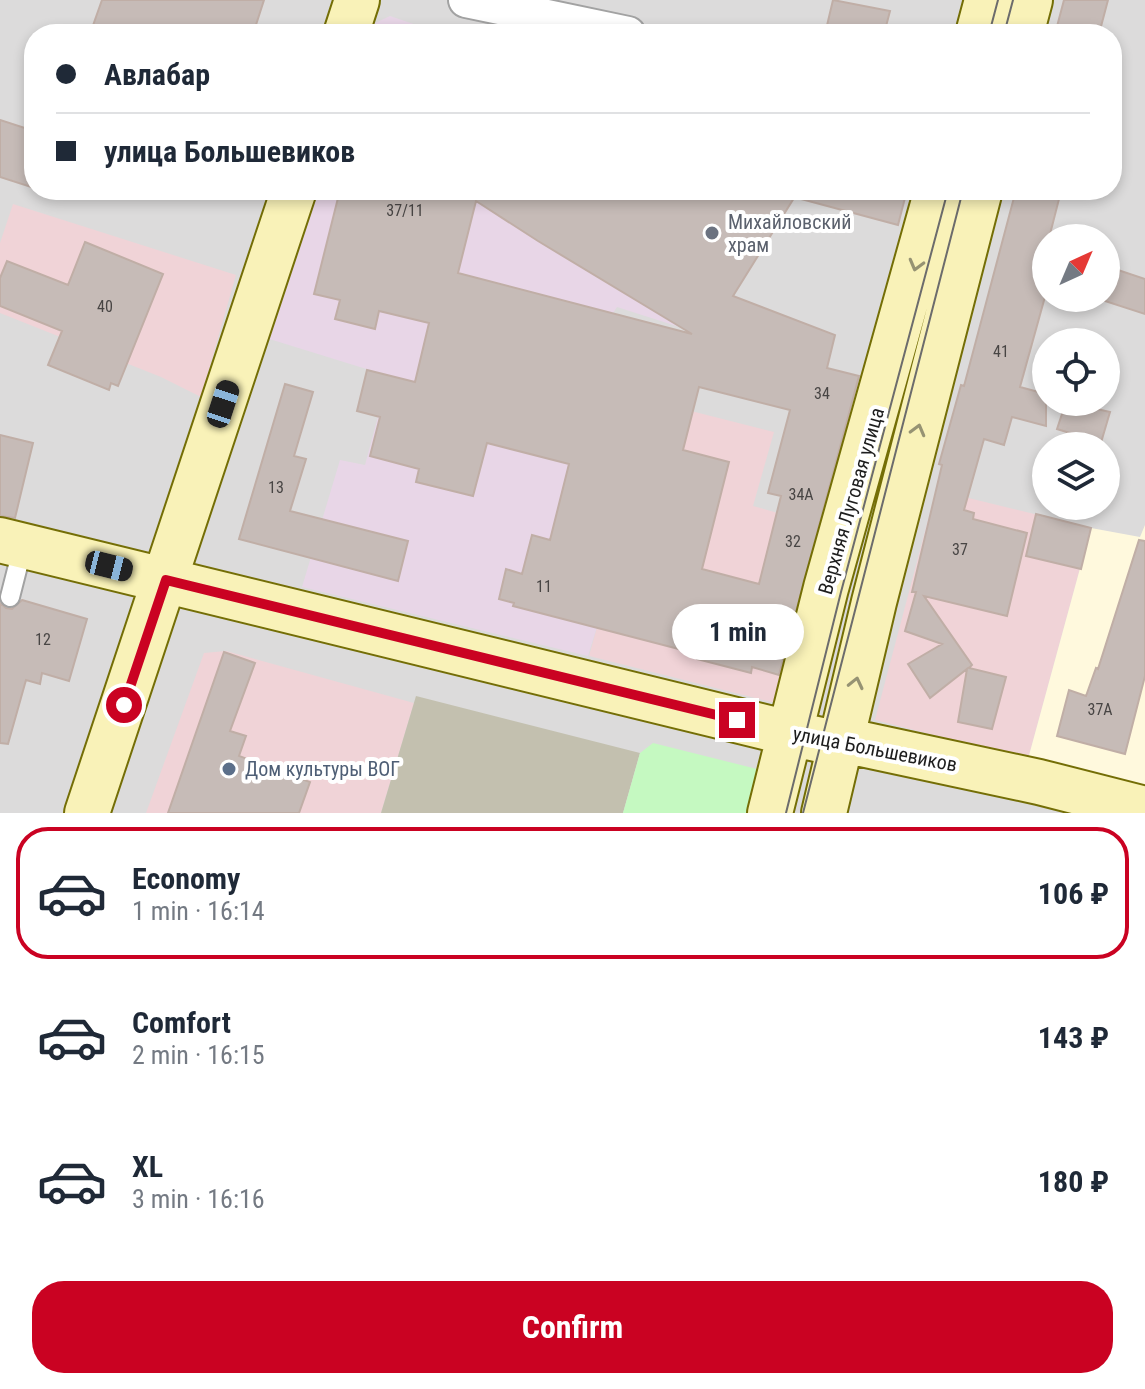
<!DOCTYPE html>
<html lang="en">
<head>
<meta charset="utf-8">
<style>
  body { margin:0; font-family:"Roboto Condensed",sans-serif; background:#f6f6f7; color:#1f2937; height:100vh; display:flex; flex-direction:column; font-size:30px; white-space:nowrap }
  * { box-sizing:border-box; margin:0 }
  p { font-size:26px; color:#747a83 }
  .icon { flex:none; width:44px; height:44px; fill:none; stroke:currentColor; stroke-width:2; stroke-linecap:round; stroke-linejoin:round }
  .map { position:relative; height:813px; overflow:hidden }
  .panel { display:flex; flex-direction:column; background:#fff; flex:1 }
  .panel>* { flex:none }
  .top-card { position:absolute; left:24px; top:24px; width:1098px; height:176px; border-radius:32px; box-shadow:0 4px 12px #0003; display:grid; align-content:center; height:176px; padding:0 32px; background:#fff }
  .needle { width:52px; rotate:44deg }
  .tools { position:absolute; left:1032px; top:224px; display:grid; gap:16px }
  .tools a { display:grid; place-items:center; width:88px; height:88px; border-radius:50%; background:#fff; box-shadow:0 4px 12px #0003; font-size:40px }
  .end { position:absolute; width:36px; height:36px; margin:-18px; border:10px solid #ca0222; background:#fff; box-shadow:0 0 0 4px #fff }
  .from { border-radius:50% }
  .bubble { position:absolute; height:56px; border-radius:28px; background:#fff; box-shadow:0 4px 12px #0003; font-size:26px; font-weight:700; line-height:56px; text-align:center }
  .car { position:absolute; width:24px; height:48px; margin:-24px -12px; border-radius:10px; box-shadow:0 0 6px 2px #0007; background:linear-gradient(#222 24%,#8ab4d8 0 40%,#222 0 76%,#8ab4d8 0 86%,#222 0) }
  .top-card b { display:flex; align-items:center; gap:28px; height:76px; font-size:30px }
  .top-card b+b { border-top:2px solid #e0e1e3 }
  .top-card i { width:20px; height:20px; background:#1f2937 }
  ul { padding:14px 0 0; list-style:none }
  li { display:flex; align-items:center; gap:24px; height:132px; margin:0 16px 12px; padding:0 16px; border:4px solid transparent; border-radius:32px }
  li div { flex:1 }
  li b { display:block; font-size:30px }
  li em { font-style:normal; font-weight:700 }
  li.on { border-color:#ca0222 }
  li>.icon { width:72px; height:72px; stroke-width:1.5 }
  .button { display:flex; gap:16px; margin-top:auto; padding:16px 32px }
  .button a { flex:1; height:92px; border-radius:32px; background:#ca0222; color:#fff; font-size:32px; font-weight:700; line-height:92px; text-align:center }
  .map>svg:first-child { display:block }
</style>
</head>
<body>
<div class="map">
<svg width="1145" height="813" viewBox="0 0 1145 813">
  <rect width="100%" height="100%" fill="#efe9e4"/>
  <path fill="#dcdbdb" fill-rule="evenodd" d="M 0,0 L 1145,0 L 1145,813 L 0,813 ZM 34,34 L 1112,34 L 1112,190 L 34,190 ZM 1046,238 L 1106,238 L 1106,298 L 1046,298 ZM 1046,342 L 1106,342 L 1106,402 L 1046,402 ZM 1046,446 L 1106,446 L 1106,506 L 1046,506 Z"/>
  <path fill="#f0d3d7" d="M 13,204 L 236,275 L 201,397 L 161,377 L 0,313 L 0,243 Z
    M 628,395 L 774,432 L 753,506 L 834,529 L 786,703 L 771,702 L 589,656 L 597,627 Z
    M 936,490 L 1091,528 L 1028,759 L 875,720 Z
    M 226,651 L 414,703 L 381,813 L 146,813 L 204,653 Z"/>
  <path fill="#e8d6e7" d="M 390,16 L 437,32 L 442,34 L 371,34 L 375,23 Z
    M 315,190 L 569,190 L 643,261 L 770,310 L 762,349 L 695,332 L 617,307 L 613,313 L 599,367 L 597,627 L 588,656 L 302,587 L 340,460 L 365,465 L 389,376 L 263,337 Z"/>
  <path fill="#fff9dd" d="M 1145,525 L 1145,787 L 1028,759 L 1091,528 L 1140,537 Z"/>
  <path fill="#c3c0af" d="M 416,696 L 640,753 L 623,813 L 381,813 Z"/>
  <path fill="#c5f9c1" d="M 653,743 L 769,772 L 758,813 L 623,813 L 640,753 Z"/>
  <path fill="#c6bbb7" stroke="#c0aea6" stroke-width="2" fill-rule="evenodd" d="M 102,0 L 264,0 L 253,34 L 90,34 Z
    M 833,0 L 890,11 L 884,34 L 825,34 Z
    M 1064,0 L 1108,0 L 1099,34 L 1055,34 Z
    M 0,120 L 34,131 L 34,188 L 0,177 Z
    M 340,190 L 799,190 L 733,296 L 835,335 L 827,368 L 859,376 L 779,675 L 752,667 L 751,673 L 697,659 L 698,654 L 513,606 L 514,603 L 499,599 L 506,569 L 522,574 L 532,535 L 550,540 L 569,464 L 487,443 L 473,496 L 416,482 L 419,469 L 370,456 L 380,417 L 357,411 L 367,370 L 415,382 L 429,323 L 379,311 L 375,329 L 335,319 L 340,300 L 314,294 ZM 476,201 L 538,241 L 692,334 L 458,273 ZM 699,387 L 790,410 L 768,493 L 781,496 L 759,584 L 702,569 L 729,462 L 683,450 Z
    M 802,190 L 907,190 L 898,225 L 801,199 Z
    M 1016,190 L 1027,190 L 1059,199 L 1049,238 L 1046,238 L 1046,293 L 1020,387 L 1046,394 L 1046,426 L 1012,417 L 1004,445 L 984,439 L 964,510 L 974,513 L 973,519 L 1027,533 L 1007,616 L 924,596 L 972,665 L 969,668 L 1006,677 L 992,729 L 958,722 L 967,669 L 930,698 L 908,664 L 942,644 L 905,631 L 916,592 L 912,592 L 942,465 L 939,464 L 961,385 L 964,386 Z
    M 85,242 L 163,274 L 118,386 L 111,383 L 109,390 L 48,365 L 62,331 L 0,306 L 0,278 L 7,261 L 68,285 Z
    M 1109,267 L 1145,279 L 1145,314 L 1099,299 L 1106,298 L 1106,277 Z
    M 285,384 L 313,392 L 294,456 L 306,459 L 290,511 L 408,541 L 398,581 L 239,539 Z
    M 1066,402 L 1110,412 L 1100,446 L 1067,446 L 1070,433 L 1057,429 Z
    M 0,435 L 33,443 L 15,518 L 0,516 Z
    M 1036,514 L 1091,528 L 1081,569 L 1026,556 Z
    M 1139,540 L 1145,541 L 1145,676 L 1125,754 L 1057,736 L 1069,690 L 1086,696 L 1096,668 L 1098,669 Z
    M 22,600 L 87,619 L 69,681 L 42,673 L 40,684 L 26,680 L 8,744 L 0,743 L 0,603 L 6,608 L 12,609 Z
    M 224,652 L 255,663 L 230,731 L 246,736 L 239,756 L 310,782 L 299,813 L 168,813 Z"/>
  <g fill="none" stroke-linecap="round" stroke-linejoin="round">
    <defs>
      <path id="lane" d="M 10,597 L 23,546"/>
      <path id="street" d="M 466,0 L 628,34"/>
      <path id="secondary" d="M 346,34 L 357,0
        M 978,34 L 987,0
        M 1021,34 L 1030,0
        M 0,540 L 789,733 L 821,740 L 843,740 L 1039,782 L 1145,809
        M 87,813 L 294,190
        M 770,813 L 826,588 L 937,190
        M 824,813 L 874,602 L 980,190"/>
    </defs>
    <use href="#lane" stroke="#a2a2a2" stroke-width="22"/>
    <use href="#street" stroke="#a2a2a2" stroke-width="38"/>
    <use href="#secondary" stroke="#746e06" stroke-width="48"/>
    <use href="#lane" stroke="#fff" stroke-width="18"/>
    <use href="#street" stroke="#fff" stroke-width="34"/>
    <use href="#secondary" stroke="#f9f2b8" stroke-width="44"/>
    <path stroke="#6c6c6c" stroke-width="2" d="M 989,34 L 998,0
      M 1004,34 L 1013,0
      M 786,813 L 841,592 L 948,190
      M 803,813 L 963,190"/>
  </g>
  <defs><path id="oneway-chevron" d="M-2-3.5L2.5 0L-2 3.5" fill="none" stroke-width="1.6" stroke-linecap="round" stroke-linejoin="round" transform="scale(2)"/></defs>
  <g stroke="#969373">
    <use href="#oneway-chevron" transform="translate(916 265) rotate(105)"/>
    <use href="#oneway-chevron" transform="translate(918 430) rotate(-75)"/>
    <use href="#oneway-chevron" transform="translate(856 683) rotate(-77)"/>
  </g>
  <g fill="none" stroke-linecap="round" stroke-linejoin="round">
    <path stroke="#ca0222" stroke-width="10" d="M 124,705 L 166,580 L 737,720"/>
  </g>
  <circle fill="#6b7280" stroke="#fff" stroke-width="3" cx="712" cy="233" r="8"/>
  <circle fill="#5c6f8a" stroke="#fff" stroke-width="3" cx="229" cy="769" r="8"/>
  <g text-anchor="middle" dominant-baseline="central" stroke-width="8" stroke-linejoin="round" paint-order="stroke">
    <g font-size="16" fill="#484544">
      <text x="405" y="210">37/11</text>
      <text x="105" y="306">40</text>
      <text x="1001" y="351">41</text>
      <text x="822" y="393">34</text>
      <text x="276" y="487">13</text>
      <text x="801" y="494">34А</text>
      <text x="793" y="541">32</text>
      <text x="960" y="549">37</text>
      <text x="544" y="586">11</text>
      <text x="43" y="639">12</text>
      <text x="1100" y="709">37А</text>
    </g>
    <g font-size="20" fill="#5b616d" stroke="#fff" text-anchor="start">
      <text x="728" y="222">Михайловский<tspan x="728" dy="23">храм</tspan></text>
    </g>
    <g font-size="20" fill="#1e1e1e" stroke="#fff">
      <text transform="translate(851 501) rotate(-74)">Верхняя Луговая улица</text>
      <text transform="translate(875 749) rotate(11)">улица Большевиков</text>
    </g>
    <g font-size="20" fill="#4e5e75" stroke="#fff" text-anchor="start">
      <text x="245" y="769">Дом культуры ВОГ</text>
    </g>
  </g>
</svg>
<div class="tools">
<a><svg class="needle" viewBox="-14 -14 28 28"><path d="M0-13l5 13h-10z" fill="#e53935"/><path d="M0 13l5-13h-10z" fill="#747a83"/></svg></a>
<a><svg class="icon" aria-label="locate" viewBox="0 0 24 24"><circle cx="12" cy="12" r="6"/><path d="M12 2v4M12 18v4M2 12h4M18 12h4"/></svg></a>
<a><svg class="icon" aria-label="layers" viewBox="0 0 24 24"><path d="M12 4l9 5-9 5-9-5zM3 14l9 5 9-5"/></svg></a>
</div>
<i class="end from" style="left:124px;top:705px"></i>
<i class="end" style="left:737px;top:720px"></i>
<div class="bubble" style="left:672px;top:604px;width:132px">1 min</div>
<i class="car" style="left:223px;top:404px;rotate:18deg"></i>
<i class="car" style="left:109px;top:566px;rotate:104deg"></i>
<div class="top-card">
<b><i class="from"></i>Авлабар</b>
<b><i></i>улица Большевиков</b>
</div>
</div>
<section class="panel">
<ul>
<li class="on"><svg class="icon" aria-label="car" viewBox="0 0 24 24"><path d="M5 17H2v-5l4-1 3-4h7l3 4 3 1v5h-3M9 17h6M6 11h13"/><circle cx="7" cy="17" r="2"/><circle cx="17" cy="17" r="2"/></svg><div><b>Economy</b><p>1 min · 16:14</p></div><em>106 ₽</em></li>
<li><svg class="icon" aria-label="car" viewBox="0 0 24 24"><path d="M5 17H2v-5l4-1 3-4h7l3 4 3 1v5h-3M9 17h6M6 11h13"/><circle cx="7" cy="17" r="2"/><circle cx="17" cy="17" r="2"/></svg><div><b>Comfort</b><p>2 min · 16:15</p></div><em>143 ₽</em></li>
<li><svg class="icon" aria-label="car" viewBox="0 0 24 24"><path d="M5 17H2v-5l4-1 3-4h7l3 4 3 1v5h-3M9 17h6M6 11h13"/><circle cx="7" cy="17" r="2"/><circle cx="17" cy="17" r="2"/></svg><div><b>XL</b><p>3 min · 16:16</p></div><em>180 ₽</em></li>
</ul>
<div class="button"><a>Confirm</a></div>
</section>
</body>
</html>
